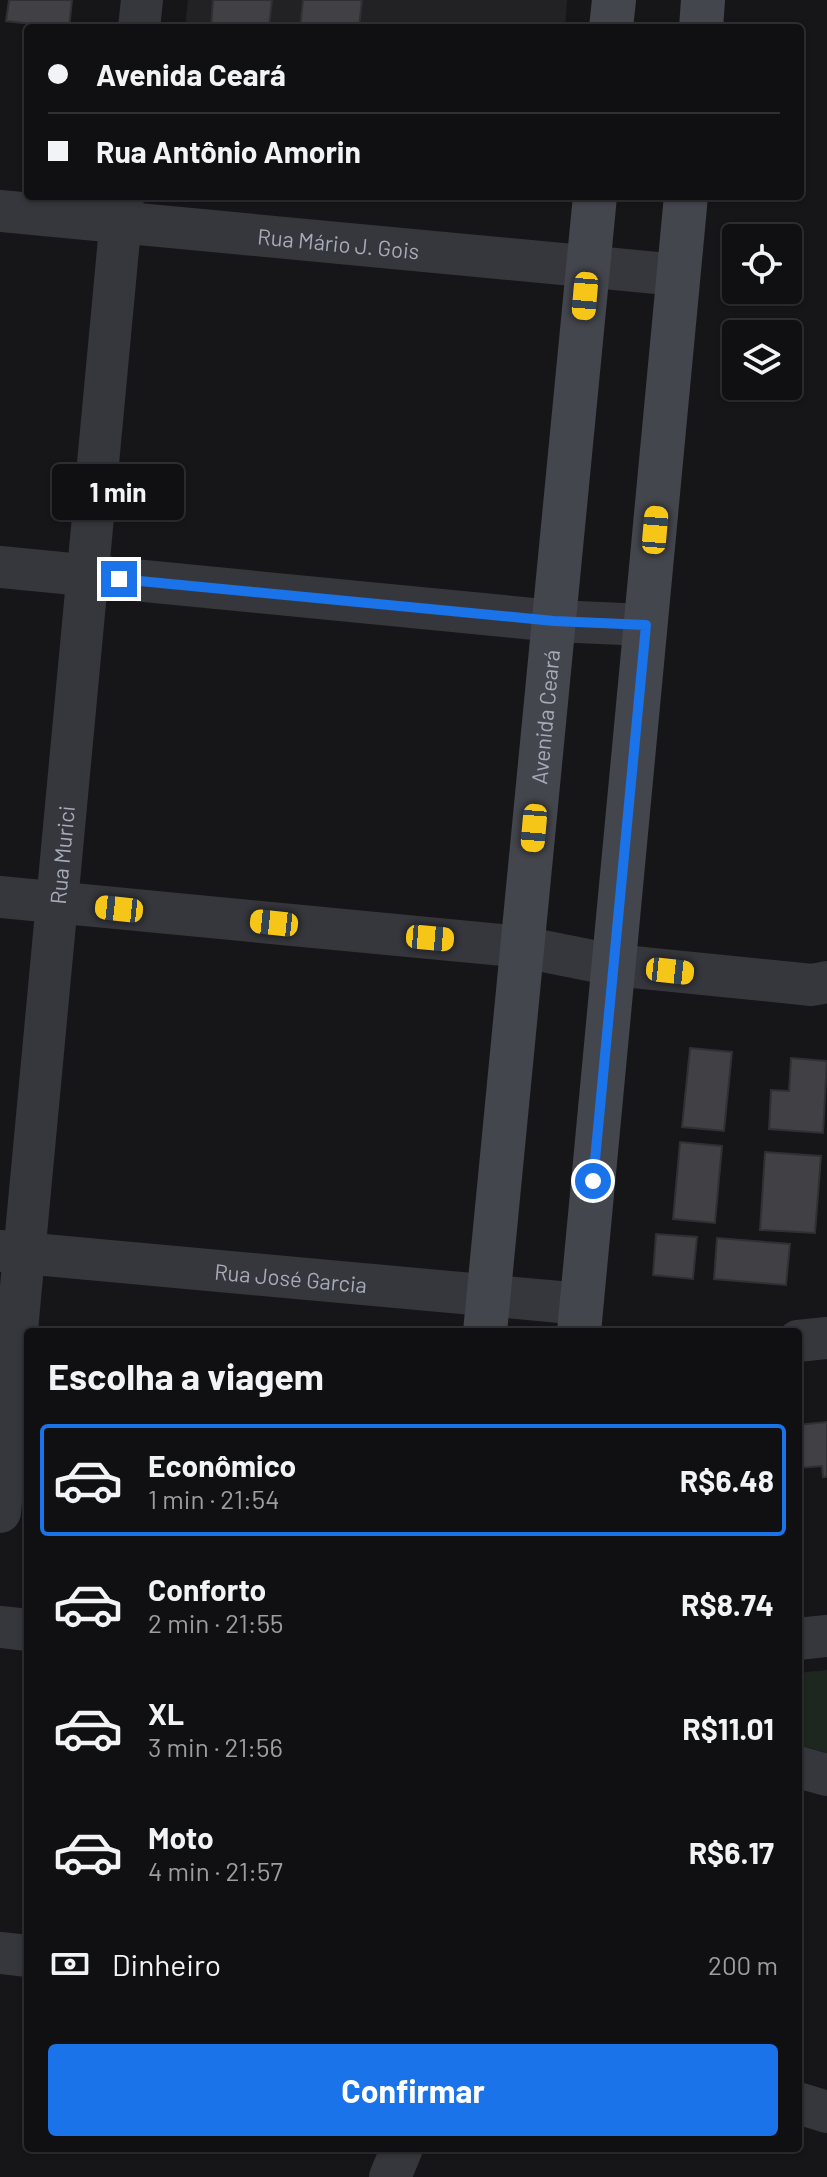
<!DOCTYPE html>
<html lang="pt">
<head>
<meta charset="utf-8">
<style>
  body { margin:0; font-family:Barlow,sans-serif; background:#1e1e20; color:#f1f3f6; height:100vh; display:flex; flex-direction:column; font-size:30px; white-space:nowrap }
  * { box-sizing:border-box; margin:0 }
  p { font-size:26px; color:#9c9d9f }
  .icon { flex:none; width:44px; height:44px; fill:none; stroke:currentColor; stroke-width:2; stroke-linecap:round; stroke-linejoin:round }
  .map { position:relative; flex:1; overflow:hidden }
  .sheet { position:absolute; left:24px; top:1328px; width:778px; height:824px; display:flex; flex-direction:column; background:#101012; border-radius:8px; box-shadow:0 2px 6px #0004,0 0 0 2px #303032 }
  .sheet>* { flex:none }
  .banner { position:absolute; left:24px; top:24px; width:780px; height:176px; border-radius:8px; box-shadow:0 2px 6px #0004,0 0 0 2px #303032; display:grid; align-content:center; height:176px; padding:0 24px; background:#101012 }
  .buttons { position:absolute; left:722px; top:224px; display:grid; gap:16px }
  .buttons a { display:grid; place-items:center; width:80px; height:80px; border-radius:8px; background:#101012; box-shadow:0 2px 6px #0004,0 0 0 2px #303032; font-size:40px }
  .end { position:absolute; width:36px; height:36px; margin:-18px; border:10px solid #1a73e8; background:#fff; box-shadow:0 0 0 4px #fff }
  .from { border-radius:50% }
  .bubble { position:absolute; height:56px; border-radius:8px; background:#101012; box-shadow:0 2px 6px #0004,0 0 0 2px #303032; font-size:26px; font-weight:700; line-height:56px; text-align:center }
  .car { position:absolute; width:24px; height:48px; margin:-24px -12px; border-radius:10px; box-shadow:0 0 6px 2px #0007; background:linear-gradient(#f5c518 24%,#345 0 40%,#f5c518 0 76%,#345 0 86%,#f5c518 0) }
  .banner b { display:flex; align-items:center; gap:28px; height:76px; font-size:30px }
  .banner b+b { border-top:2px solid #303032 }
  .banner i { width:20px; height:20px; background:#f1f3f6 }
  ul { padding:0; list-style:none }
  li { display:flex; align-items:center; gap:24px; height:112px; margin:0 16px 12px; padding:0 8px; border:4px solid transparent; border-radius:8px }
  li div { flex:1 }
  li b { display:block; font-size:30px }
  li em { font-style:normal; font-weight:700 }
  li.current { border-color:#1a73e8 }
  li>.icon { width:72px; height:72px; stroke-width:1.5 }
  h2 { padding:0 24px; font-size:36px; line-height:96px }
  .pay { display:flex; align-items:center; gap:20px; height:88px; padding:0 24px; font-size:30px }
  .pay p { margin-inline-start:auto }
  .primary-button { display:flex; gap:16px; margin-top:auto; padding:16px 24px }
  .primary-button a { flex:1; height:92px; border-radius:8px; background:#1a73e8; color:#fff; font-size:32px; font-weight:700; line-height:92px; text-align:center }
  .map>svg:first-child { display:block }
</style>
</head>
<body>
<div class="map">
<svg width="827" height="2177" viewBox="0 0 827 2177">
  <rect width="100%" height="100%" fill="#161618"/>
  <path fill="#222225" d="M 188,0 L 567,0 L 565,28 L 185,28 Z"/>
  <path fill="#1d261f" d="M 827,1670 L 827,1753 L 798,1745 L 798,1673 Z"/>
  <path fill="#404045" stroke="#302f34" stroke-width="2" d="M 9,0 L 72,0 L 69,28 L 6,21 Z
    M 213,0 L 272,0 L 269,28 L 211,28 Z
    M 303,0 L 362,0 L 359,28 L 300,28 Z
    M 690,1048 L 732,1052 L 724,1131 L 682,1127 Z
    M 791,1058 L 827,1061 L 823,1133 L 769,1129 L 771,1090 L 789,1091 Z
    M 680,1142 L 722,1146 L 715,1223 L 673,1219 Z
    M 765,1152 L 821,1156 L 815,1233 L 760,1230 Z
    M 656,1234 L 697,1237 L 693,1279 L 653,1275 Z
    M 717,1238 L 790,1244 L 786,1285 L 714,1279 Z
    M 827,1422 L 827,1477 L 823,1477 L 822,1466 L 798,1468 L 798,1425 Z"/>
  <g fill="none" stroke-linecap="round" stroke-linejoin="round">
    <g stroke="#36373d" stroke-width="42">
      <path d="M 139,28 L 142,0"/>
      <path id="s1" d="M 0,211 L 678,275"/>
      <path d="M 0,567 L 554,621 L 646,625"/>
      <path d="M 0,897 L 523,947 L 613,965 L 812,985 L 827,982"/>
      <path id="s2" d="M 0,1251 L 582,1304"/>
      <path d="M 798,1341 L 827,1338"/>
      <path id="s3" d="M 0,1512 L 123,196"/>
      <path d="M 0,1627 L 28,1630"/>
      <path d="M 798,1639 L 827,1636"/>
      <path d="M 798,1767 L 827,1775"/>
      <path d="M 0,1953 L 28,1956"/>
      <path d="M 798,2103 L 827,2112"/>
      <path d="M 390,2177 L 402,2148"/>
    </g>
    <g stroke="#44464d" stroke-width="44">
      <path d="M 611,28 L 614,0"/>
      <path d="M 701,28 L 703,0"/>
      <path id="s4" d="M 485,1332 L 595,196"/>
      <path d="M 579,1332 L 686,196"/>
    </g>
  </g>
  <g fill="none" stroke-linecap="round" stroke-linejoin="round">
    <path stroke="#1a73e8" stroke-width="10" d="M 119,579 L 554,621 L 646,625 L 593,1181"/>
  </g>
  <g text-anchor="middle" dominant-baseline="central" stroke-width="8" stroke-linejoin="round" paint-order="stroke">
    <g font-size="22" fill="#a6abb9" stroke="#111113">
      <text stroke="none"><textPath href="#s1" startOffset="340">Rua Mário J. Gois</textPath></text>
      <text stroke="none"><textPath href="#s4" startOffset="618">Avenida Ceará</textPath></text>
      <text stroke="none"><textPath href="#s3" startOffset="660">Rua Murici</textPath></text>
      <text stroke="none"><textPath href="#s2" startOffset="292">Rua José Garcia</textPath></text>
    </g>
  </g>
</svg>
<div class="buttons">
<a><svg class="icon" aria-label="locate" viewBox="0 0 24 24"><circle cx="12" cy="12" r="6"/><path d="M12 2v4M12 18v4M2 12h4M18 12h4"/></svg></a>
<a><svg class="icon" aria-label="layers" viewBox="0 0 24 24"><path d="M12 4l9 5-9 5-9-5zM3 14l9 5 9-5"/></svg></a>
</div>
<i class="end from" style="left:593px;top:1181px"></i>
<i class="end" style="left:119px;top:579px"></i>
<div class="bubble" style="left:52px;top:464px;width:132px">1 min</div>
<i class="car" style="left:585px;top:296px;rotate:185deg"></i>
<i class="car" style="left:655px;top:530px;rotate:5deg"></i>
<i class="car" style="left:534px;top:828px;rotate:185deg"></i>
<i class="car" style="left:119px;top:909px;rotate:276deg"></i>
<i class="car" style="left:274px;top:923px;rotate:276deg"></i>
<i class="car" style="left:430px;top:938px;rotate:95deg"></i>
<i class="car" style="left:670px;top:971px;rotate:96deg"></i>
<div class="banner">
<b><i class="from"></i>Avenida Ceará</b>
<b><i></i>Rua Antônio Amorin</b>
</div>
<section class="sheet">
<h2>Escolha a viagem</h2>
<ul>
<li class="current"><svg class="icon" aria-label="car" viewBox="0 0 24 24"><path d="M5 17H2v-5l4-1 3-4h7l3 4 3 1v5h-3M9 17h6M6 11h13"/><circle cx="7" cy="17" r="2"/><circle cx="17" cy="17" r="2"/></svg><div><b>Econômico</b><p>1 min · 21:54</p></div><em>R$6.48</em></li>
<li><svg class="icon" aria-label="car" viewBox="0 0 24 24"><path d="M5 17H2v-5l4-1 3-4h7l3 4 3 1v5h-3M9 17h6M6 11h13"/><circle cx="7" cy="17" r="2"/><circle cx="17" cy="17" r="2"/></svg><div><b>Conforto</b><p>2 min · 21:55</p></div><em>R$8.74</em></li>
<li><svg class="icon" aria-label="car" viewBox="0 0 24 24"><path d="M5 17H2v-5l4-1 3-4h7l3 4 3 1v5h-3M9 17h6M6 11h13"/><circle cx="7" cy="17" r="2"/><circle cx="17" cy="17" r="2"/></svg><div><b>XL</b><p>3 min · 21:56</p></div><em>R$11.01</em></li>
<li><svg class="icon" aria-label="car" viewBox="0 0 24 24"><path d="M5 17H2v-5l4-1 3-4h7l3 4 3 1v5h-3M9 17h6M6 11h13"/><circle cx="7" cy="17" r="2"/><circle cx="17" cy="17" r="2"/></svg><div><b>Moto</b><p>4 min · 21:57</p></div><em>R$6.17</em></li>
</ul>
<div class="pay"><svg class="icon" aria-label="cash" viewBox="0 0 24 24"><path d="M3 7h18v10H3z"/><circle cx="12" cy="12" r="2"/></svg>Dinheiro<p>200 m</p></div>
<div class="primary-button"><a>Confirmar</a></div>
</section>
</div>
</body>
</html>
